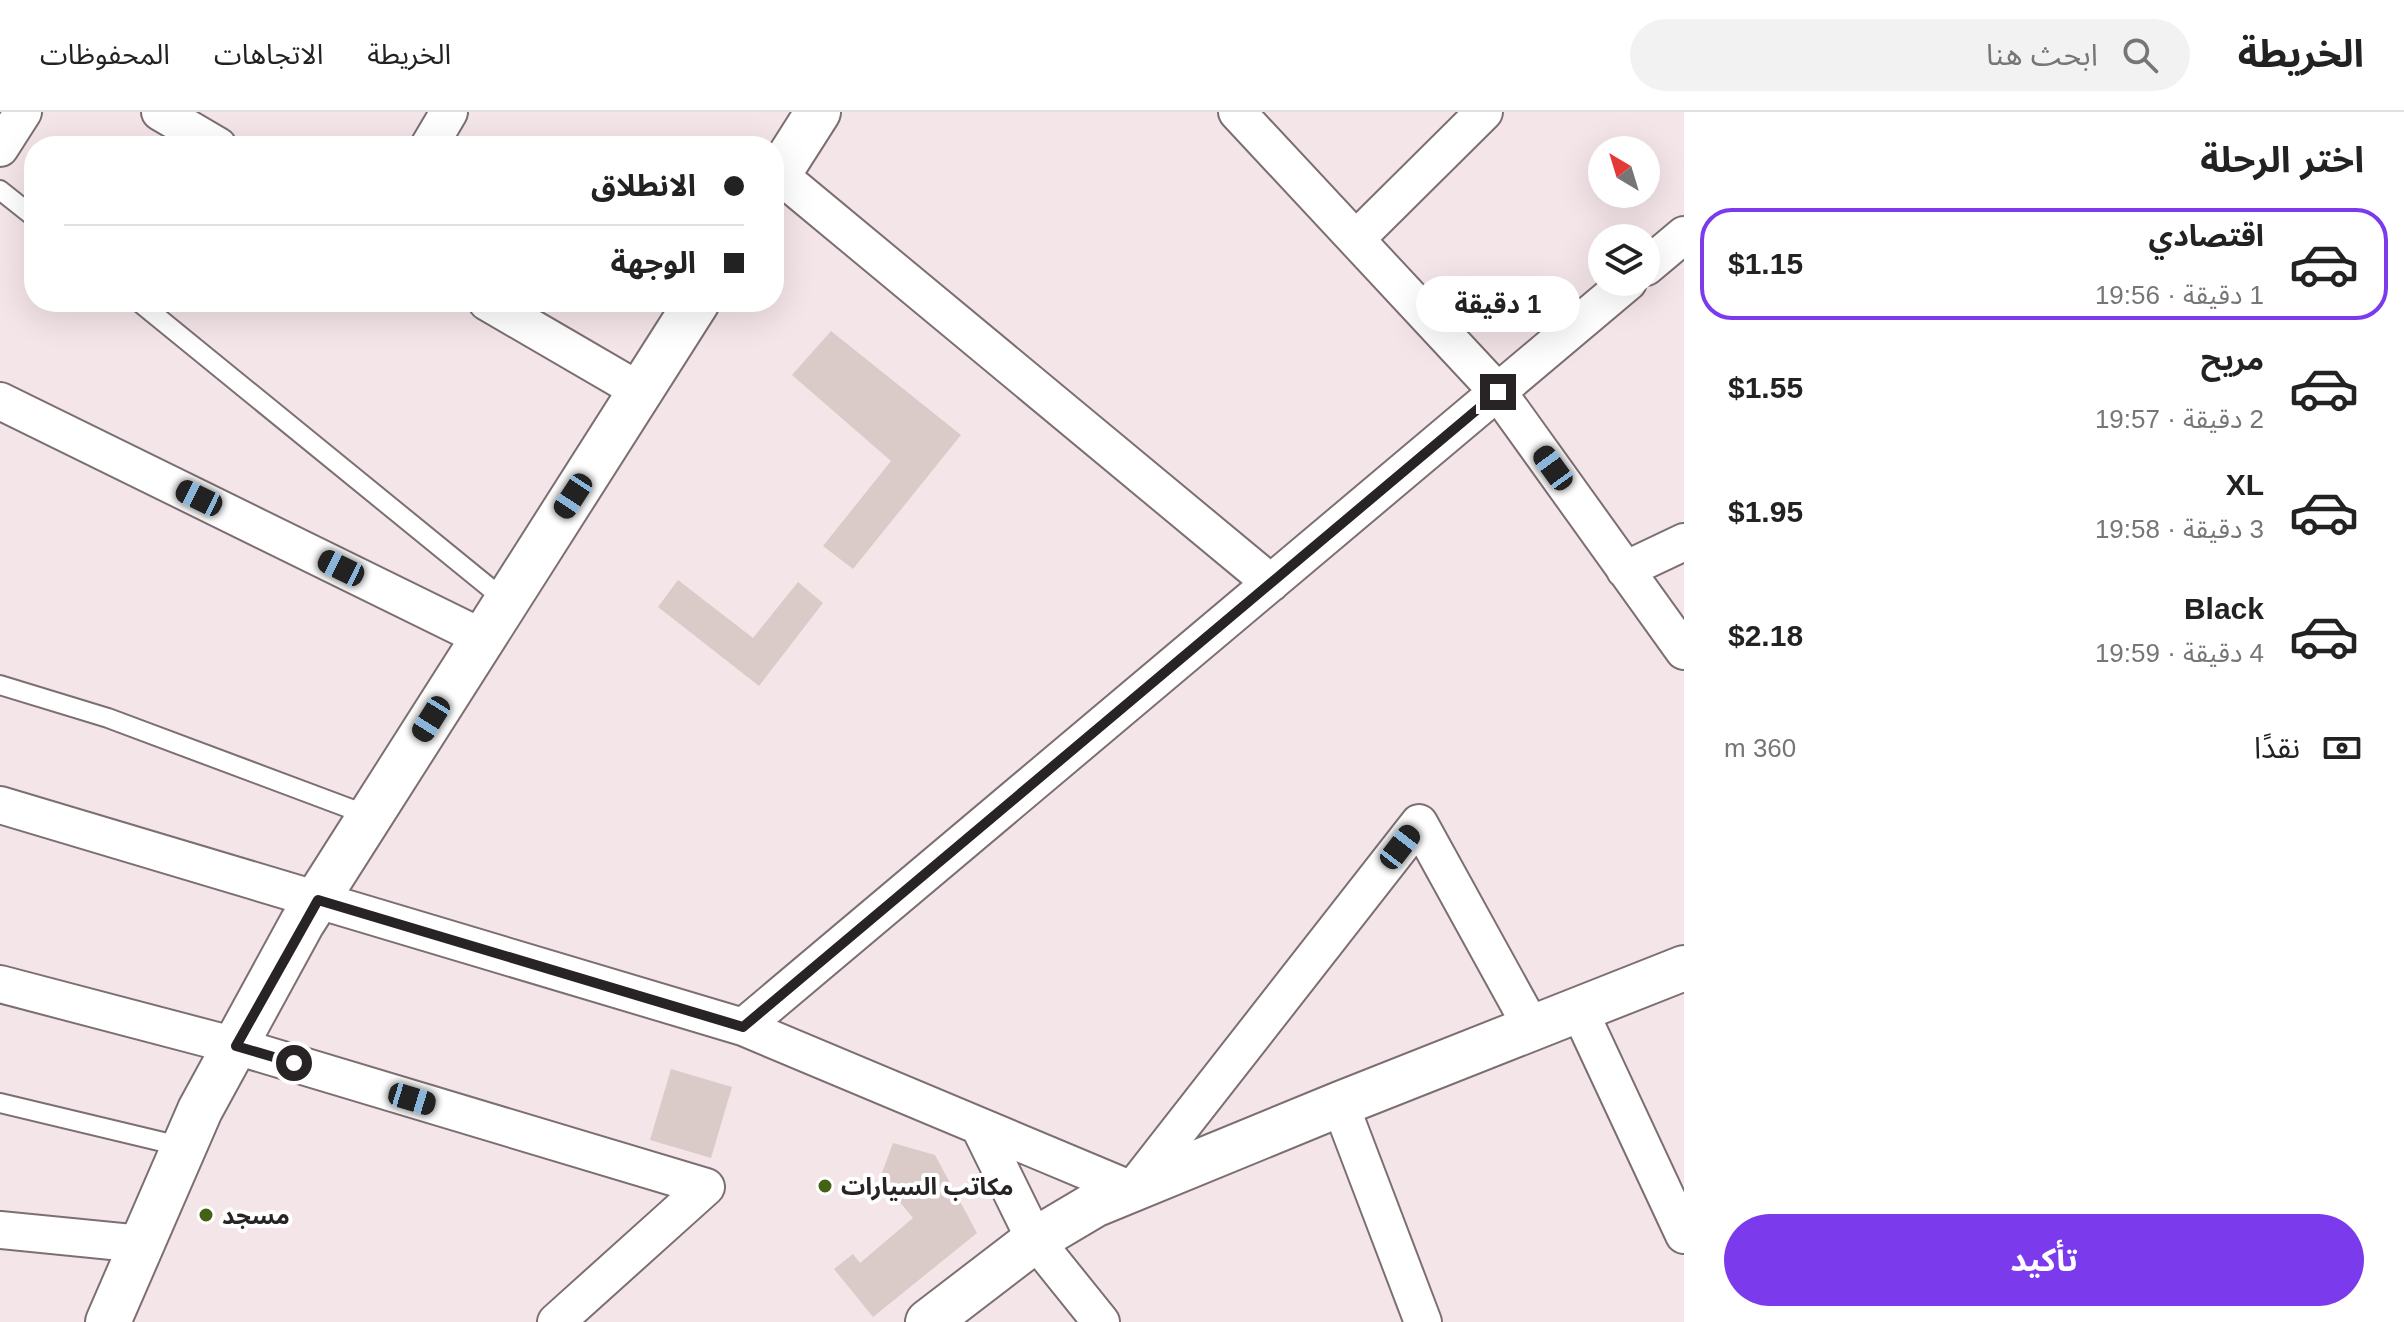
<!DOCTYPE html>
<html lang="ar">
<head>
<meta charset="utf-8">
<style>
  body { margin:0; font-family:Arial,"Noto Sans Arabic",sans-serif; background:#f2f2f2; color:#222; direction:rtl; height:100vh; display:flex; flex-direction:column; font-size:30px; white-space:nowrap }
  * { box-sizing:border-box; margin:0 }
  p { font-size:26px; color:#767676 }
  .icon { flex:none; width:44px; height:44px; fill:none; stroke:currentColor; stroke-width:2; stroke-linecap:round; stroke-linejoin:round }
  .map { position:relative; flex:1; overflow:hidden; direction:ltr }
  .details { display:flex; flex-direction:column; background:#fff; width:720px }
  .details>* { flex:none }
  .top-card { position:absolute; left:24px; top:24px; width:760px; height:176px; border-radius:32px; box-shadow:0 8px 32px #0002; direction:rtl; display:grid; align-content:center; height:176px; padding:0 40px; background:#fff }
  .needle { width:52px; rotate:322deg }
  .buttons { position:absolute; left:1588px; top:24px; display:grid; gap:16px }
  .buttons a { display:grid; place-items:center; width:72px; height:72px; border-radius:50%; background:#fff; box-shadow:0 8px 32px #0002; font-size:40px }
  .end { position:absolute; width:36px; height:36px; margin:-18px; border:10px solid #282324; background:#fff; box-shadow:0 0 0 4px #fff }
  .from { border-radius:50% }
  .bubble { position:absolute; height:56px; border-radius:28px; background:#fff; box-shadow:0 8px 32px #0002; font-size:26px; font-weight:700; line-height:56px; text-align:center; direction:rtl }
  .car { position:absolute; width:24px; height:48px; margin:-24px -12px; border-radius:10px; box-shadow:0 0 6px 2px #0007; background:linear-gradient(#222 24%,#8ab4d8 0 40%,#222 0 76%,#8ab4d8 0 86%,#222 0) }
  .top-card b { display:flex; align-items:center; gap:28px; height:76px; font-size:30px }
  .top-card b+b { border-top:2px solid #e0e0e0 }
  .top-card i { width:20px; height:20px; background:#222 }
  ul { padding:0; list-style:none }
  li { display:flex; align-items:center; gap:24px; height:112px; margin:0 16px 12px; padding:0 24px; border:4px solid transparent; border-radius:32px }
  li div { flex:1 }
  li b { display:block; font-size:30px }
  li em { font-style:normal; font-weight:700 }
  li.current { border-color:#7c3aed }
  li>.icon { width:72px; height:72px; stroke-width:1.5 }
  h2 { padding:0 40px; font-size:36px; line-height:96px }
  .pay { display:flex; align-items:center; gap:20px; height:88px; padding:0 40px; font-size:30px }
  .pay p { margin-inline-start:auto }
  .action { display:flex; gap:16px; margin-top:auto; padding:16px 40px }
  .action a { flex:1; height:92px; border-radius:48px; background:#7c3aed; color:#fff; font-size:32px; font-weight:700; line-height:92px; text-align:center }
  header { display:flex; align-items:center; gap:48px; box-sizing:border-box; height:112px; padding:0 40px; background:#fff; border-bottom:2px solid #e0e0e0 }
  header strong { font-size:38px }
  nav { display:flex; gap:44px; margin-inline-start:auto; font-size:28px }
  .search { width:560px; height:72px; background:#f2f2f2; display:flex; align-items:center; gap:20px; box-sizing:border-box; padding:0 28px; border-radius:44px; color:#767676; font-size:30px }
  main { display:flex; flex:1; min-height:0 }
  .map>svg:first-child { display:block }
</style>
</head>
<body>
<header>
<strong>الخريطة</strong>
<div class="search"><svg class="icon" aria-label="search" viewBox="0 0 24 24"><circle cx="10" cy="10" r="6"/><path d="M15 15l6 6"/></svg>ابحث هنا</div>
<nav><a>الخريطة</a><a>الاتجاهات</a><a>المحفوظات</a></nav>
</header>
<main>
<section class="details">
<h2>اختر الرحلة</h2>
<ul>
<li class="current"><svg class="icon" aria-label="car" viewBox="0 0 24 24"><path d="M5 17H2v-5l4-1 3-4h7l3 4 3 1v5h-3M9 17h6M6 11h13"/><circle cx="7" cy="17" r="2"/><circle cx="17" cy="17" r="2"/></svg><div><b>اقتصادي</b><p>1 دقيقة · 19:56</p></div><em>$1.15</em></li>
<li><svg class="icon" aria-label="car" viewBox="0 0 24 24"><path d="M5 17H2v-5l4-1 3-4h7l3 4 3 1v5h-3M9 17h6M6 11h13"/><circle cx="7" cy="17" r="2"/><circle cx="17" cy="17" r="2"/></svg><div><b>مريح</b><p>2 دقيقة · 19:57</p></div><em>$1.55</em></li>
<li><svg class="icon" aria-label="car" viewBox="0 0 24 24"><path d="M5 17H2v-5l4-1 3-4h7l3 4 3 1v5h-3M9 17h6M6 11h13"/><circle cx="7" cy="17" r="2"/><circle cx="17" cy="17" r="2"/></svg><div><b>XL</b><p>3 دقيقة · 19:58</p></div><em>$1.95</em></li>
<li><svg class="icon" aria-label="car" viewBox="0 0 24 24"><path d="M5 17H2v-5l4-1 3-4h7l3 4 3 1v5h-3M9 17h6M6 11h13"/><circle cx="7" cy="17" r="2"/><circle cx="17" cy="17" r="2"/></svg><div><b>Black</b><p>4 دقيقة · 19:59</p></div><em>$2.18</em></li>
</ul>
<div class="pay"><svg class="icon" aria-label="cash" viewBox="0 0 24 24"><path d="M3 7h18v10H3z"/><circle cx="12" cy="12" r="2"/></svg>نقدًا<p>360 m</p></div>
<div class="action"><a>تأكيد</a></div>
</section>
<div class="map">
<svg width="1684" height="1210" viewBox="0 0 1684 1210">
  <rect width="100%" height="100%" fill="#f4e5e8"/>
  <path fill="#dacbc8" d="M 831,219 L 961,323 L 853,457 L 823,434 L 891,349 L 792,263 Z
    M 678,468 L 753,526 L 798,470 L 823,491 L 759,574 L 658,495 Z
    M 671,957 L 732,975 L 711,1046 L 650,1028 Z
    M 893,1031 L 935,1043 L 977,1121 L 873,1205 L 834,1157 L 853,1142 L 860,1151 L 913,1106 L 899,1089 L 875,1080 Z"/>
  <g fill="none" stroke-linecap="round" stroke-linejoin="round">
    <defs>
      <path id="service" d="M 0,78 L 34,105
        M 139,190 L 506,489
        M 0,573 L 108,606 L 370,704
        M 0,991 L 184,1035"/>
      <path id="minor" d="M 160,0 L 218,34
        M 1237,0 L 1498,280 L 1684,539
        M 429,34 L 449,0
        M 0,36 L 23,0
        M 778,62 L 1271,471
        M 1356,127 L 1484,0
        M 1646,155 L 1684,123
        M 487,190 L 640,279
        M 0,289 L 483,526
        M 1625,458 L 1684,430
        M 0,693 L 743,915 L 1132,1078 L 1419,711 L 1532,916
        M 0,872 L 236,934 L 706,1075 L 556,1210
        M 1579,898 L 1684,1123
        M 743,915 L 1628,170
        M 1340,992 L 1423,1210
        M 979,1014 L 1035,1128 L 1101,1210
        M 0,1118 L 142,1132"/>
      <path id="secondary" d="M 928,1210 L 1035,1128 L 1094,1093 L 1340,992 L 1684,856"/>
      <path id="primary" d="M 774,69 L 818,0
        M 108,1210 L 200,998 L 302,811 L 697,190"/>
    </defs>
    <use href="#service" stroke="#7c6f72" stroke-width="22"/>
    <use href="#minor" stroke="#7c6f72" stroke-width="40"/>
    <use href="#secondary" stroke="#7c6f72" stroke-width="48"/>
    <use href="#primary" stroke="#7c6f72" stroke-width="48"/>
    <use href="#service" stroke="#fff" stroke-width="18"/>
    <use href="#minor" stroke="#fff" stroke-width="36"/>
    <use href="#secondary" stroke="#fff" stroke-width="44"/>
    <use href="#primary" stroke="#fff" stroke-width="44"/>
  </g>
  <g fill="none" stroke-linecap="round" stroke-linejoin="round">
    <path stroke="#282324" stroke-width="10" d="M 294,951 L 236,934 L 318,788 L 743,915 L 1498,280"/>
  </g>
  <g fill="#446215" stroke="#fff" stroke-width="3">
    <circle cx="825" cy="1074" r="8"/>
    <circle cx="206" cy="1103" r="8"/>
  </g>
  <g text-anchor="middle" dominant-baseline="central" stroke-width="8" stroke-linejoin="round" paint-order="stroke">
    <g font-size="24" font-weight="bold" fill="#282324" stroke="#fff" text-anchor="start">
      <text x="841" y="1074">مكاتب السيارات</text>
      <text x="222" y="1103">مسجد</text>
    </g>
  </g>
</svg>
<div class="buttons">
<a><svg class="needle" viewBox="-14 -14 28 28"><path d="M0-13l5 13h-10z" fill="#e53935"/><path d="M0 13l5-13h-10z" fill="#767676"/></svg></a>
<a><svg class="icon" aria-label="layers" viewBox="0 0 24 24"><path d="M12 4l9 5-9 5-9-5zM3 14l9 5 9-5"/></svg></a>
</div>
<i class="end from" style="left:294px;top:951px"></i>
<i class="end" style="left:1498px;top:280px"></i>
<div class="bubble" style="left:1416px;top:164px;width:164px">1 دقيقة</div>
<i class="car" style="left:1553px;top:356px;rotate:324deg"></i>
<i class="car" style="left:573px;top:384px;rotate:213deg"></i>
<i class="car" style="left:199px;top:386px;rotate:296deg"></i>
<i class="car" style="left:341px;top:456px;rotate:296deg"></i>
<i class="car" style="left:431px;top:607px;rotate:212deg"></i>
<i class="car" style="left:1400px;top:735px;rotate:38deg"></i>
<i class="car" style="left:412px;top:987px;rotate:107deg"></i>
<div class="top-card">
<b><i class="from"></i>الانطلاق</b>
<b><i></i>الوجهة</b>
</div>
</div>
</main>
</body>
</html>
